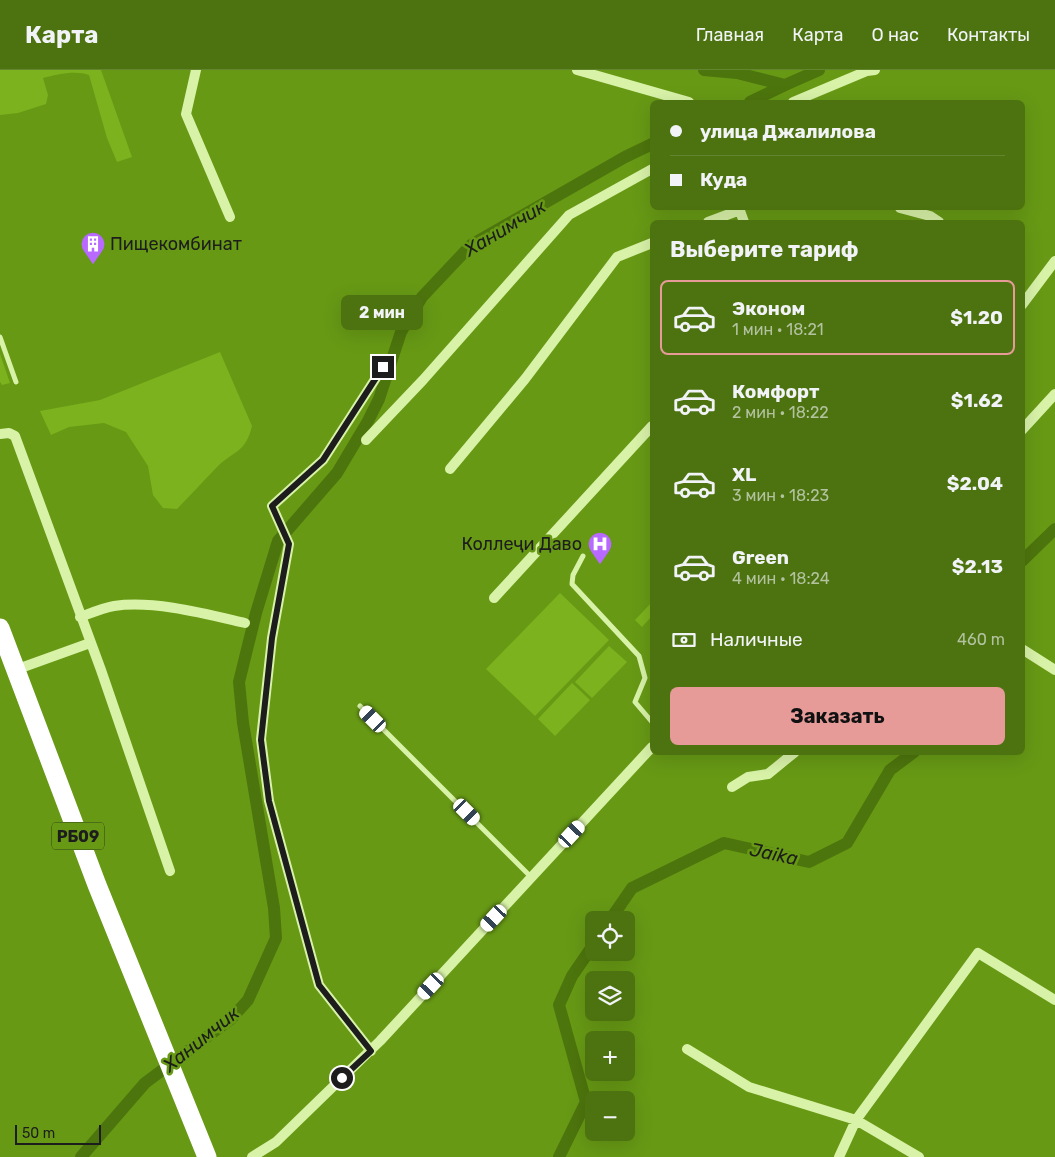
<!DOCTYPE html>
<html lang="ru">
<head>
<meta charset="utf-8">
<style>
  body { margin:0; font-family:Rubik,sans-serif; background:#577b1e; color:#f1f3f6; height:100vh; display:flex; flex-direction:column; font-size:19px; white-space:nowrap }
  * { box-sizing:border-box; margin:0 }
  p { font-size:16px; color:#b3c29f }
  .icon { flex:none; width:28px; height:28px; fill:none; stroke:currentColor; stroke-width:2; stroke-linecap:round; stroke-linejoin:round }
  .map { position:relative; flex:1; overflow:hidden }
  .side { position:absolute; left:650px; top:150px; width:375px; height:535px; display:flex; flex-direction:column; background:#4d7310; border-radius:8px; box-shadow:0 5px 20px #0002 }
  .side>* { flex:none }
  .guide { position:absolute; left:650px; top:30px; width:375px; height:110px; border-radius:8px; box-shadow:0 5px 20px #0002; display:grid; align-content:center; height:110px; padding:0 20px; background:#4d7310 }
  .tools { position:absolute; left:585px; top:841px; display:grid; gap:10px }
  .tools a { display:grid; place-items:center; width:50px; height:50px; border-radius:8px; background:#4d7310; box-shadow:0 5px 20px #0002; font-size:25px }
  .scale { position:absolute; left:15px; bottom:12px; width:86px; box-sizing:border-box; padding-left:5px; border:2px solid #1d1d1d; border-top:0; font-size:14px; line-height:18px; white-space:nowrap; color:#1d1d1d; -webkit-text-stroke:4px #679915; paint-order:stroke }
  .end { position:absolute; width:22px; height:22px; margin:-11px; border:6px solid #1d1d1d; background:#fff; box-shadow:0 0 0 2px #fff }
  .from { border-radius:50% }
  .bubble { position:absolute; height:35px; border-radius:8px; background:#4d7310; box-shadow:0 5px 20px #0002; font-size:16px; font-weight:700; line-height:35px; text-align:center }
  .car { position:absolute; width:15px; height:30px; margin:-15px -8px; border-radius:6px; box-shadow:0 0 4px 1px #0007; background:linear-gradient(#fff 24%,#345 0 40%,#fff 0 76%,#345 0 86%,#fff 0) }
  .guide b { display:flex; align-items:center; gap:18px; height:48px; font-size:19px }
  .guide b+b { border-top:1px solid #648530 }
  .guide i { width:12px; height:12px; background:#f1f3f6 }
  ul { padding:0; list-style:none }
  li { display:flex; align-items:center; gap:15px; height:75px; margin:0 10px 8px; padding:0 10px; border:2px solid transparent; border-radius:8px }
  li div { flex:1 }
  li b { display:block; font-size:19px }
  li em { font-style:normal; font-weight:700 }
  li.active { border-color:#e69b98 }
  li>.icon { width:45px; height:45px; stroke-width:1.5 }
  h2 { padding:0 20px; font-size:22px; line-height:60px }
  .pay { display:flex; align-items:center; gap:12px; height:55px; padding:0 20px; font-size:19px }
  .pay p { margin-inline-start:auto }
  .button { display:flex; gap:10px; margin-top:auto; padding:10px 20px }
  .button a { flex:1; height:58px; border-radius:8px; background:#e69b98; color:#111; font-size:20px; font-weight:700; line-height:58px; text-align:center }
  header { display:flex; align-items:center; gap:30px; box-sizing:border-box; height:70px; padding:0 25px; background:#4d7310; border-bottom:1px solid #648530 }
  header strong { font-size:24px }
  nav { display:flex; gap:28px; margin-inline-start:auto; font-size:18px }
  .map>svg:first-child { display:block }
</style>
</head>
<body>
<header>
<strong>Карта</strong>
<nav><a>Главная</a><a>Карта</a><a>О нас</a><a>Контакты</a></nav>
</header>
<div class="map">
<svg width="1055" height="1087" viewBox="0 0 1055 1087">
  <rect width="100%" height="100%" fill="#679915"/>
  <path fill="#7cb21d" d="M 0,0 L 101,0 L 132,87 L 117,92 L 107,68 L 89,5 C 76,0 57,4 43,8 L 48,25 L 46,34 L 18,43 L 0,45 Z
    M 220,282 L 252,356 C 246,382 234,381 218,396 C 204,410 191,425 177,439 L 163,438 L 153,425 L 148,396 L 126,362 L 104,353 L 69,357 L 51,365 L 40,341 L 100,330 Z
    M 0,284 L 10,313 L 2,315 L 0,312 Z
    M 560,523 L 609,570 L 535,646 L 486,599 Z
    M 652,532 L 652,546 L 642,557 L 635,550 Z
    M 609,576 L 627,592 L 592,628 L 575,612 Z
    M 572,613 L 590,630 L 555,666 L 538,649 Z"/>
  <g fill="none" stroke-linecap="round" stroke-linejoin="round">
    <path stroke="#4d750d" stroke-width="12" d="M 704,0 L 737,3 L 785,15 L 819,0
      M 750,32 L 785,15
      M 1022,491 L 1055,459
      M 610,850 L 632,818 L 724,773 L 809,792 L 847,773 L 890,700 L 914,682
      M 81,1087 L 145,1013 L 231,949 L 248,930 L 276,868 L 274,838 L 243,653 L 239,612 L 256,543 L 278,471 L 337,403 L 368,351 L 379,329 L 401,262 L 422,227 L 471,175 L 625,87 L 652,74
      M 559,1087 L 586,1032 L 559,935 L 572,906 L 594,874"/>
    <path stroke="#d8f2a8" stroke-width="5" d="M 0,267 L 16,312
      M 583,486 L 573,505 L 572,514 L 639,586 L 645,608 L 635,632 L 652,652
      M 360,636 L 531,807"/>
    <path stroke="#d8f2a8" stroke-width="10" d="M 196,0 L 186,44 L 230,147
      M 577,0 L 689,32
      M 793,32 L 867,1 L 875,0
      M 739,138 L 744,152
      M 900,138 L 930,146 L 939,152
      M 708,152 L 740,140
      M 1022,235 L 1055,191
      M 1022,360 L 1055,324
      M 0,364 L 9,363 L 15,366 L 101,600 L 170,801
      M 366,370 L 423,310 L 569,145 L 652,99
      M 450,399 L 525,309 L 617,187 L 652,173
      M 494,528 L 652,356
      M 80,547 C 91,543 103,538 114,536 C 154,530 206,544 245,553
      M 1022,579 L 1055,600
      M 15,600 L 90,573
      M 732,717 L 748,707 L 768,704 L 795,682
      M 687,979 L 749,1017 L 856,1050 L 919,1087
      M 371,981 L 319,915 L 269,731 L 261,669 L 272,568 L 289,474 L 272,436 L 323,390 L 383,297
      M 252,1087 L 276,1072 L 380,971 L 652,677
      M 839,1087 L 856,1050 L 978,883 L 1055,930"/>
    <path stroke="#fff" stroke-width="19" d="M 0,558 L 97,815 L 207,1087"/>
  </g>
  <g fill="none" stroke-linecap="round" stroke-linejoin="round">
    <path stroke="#1d1d1d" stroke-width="6" d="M 342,1008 L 371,981 L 319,915 L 269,731 L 261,670 L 272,568 L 289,474 L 272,436 L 323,390 L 383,297"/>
  </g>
  <defs>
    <symbol id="building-pin" viewBox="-11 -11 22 30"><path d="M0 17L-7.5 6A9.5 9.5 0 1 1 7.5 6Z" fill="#b869ff" stroke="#679915"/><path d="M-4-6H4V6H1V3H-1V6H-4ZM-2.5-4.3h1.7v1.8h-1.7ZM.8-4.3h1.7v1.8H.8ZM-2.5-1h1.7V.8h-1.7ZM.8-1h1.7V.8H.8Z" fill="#fff"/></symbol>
    <symbol id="hospital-pin" viewBox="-11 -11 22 30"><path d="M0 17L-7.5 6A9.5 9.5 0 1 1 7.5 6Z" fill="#b869ff" stroke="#679915"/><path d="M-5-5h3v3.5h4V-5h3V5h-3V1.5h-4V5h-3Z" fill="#fff"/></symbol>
  </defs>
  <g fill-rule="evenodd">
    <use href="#building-pin" x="79" y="160" width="28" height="38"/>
    <use href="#hospital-pin" x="586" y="460" width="28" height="38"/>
  </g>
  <g text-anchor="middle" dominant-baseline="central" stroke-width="5" stroke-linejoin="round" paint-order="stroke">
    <rect fill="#679915" stroke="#33421b" stroke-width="1" x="52" y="752.5" width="52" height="27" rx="4"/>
    <g font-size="16" font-weight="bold" fill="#1d1d1d">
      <text x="78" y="766">РБ09</text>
    </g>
    <g font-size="18" fill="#1d1d1d" stroke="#679915" text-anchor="start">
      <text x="110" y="174">Пищекомбинат</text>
      <text x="582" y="474" text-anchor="end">Коллеҷи Даво</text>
    </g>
    <g font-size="19" font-style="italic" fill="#1b1d19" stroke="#679915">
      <text transform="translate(505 158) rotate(-31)">Ханимчик</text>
      <text transform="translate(774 784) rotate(12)">Jaika</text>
      <text transform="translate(201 969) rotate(-39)">Ханимчик</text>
    </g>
  </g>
</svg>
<div class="tools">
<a><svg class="icon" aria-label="locate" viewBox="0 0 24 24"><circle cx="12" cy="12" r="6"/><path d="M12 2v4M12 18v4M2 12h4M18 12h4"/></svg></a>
<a><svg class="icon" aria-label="layers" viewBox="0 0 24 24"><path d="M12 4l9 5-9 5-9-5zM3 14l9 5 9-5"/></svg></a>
<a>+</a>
<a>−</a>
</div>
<div class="scale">50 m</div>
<i class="end from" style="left:342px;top:1008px"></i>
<i class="end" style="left:383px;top:297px"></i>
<div class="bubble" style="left:341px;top:225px;width:82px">2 мин</div>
<i class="car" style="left:373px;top:649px;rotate:315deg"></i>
<i class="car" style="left:467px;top:742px;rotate:135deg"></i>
<i class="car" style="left:572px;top:764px;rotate:43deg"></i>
<i class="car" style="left:494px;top:848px;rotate:223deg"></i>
<i class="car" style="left:431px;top:916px;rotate:223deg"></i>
<div class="guide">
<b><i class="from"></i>улица Джалилова</b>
<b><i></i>Куда</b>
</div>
<section class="side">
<h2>Выберите тариф</h2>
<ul>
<li class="active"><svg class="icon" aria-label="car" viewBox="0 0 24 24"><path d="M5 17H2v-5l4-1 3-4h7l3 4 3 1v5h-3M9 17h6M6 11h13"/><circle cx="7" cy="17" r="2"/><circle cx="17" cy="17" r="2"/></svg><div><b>Эконом</b><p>1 мин · 18:21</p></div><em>$1.20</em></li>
<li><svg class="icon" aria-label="car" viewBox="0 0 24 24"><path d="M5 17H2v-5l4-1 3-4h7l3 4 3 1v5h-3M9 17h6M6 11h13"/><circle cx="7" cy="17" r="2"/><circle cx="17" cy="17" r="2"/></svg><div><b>Комфорт</b><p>2 мин · 18:22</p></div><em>$1.62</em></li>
<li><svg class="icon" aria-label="car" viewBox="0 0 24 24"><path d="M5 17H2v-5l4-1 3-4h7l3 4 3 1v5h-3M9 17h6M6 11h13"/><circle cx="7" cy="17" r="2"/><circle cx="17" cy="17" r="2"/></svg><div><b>XL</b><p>3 мин · 18:23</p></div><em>$2.04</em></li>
<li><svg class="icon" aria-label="car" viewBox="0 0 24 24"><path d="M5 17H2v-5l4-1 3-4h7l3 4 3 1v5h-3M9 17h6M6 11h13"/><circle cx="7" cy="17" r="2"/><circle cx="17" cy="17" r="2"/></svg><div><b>Green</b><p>4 мин · 18:24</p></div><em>$2.13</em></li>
</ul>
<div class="pay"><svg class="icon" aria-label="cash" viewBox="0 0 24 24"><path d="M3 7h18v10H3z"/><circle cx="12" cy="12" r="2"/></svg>Наличные<p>460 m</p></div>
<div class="button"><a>Заказать</a></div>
</section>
</div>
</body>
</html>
